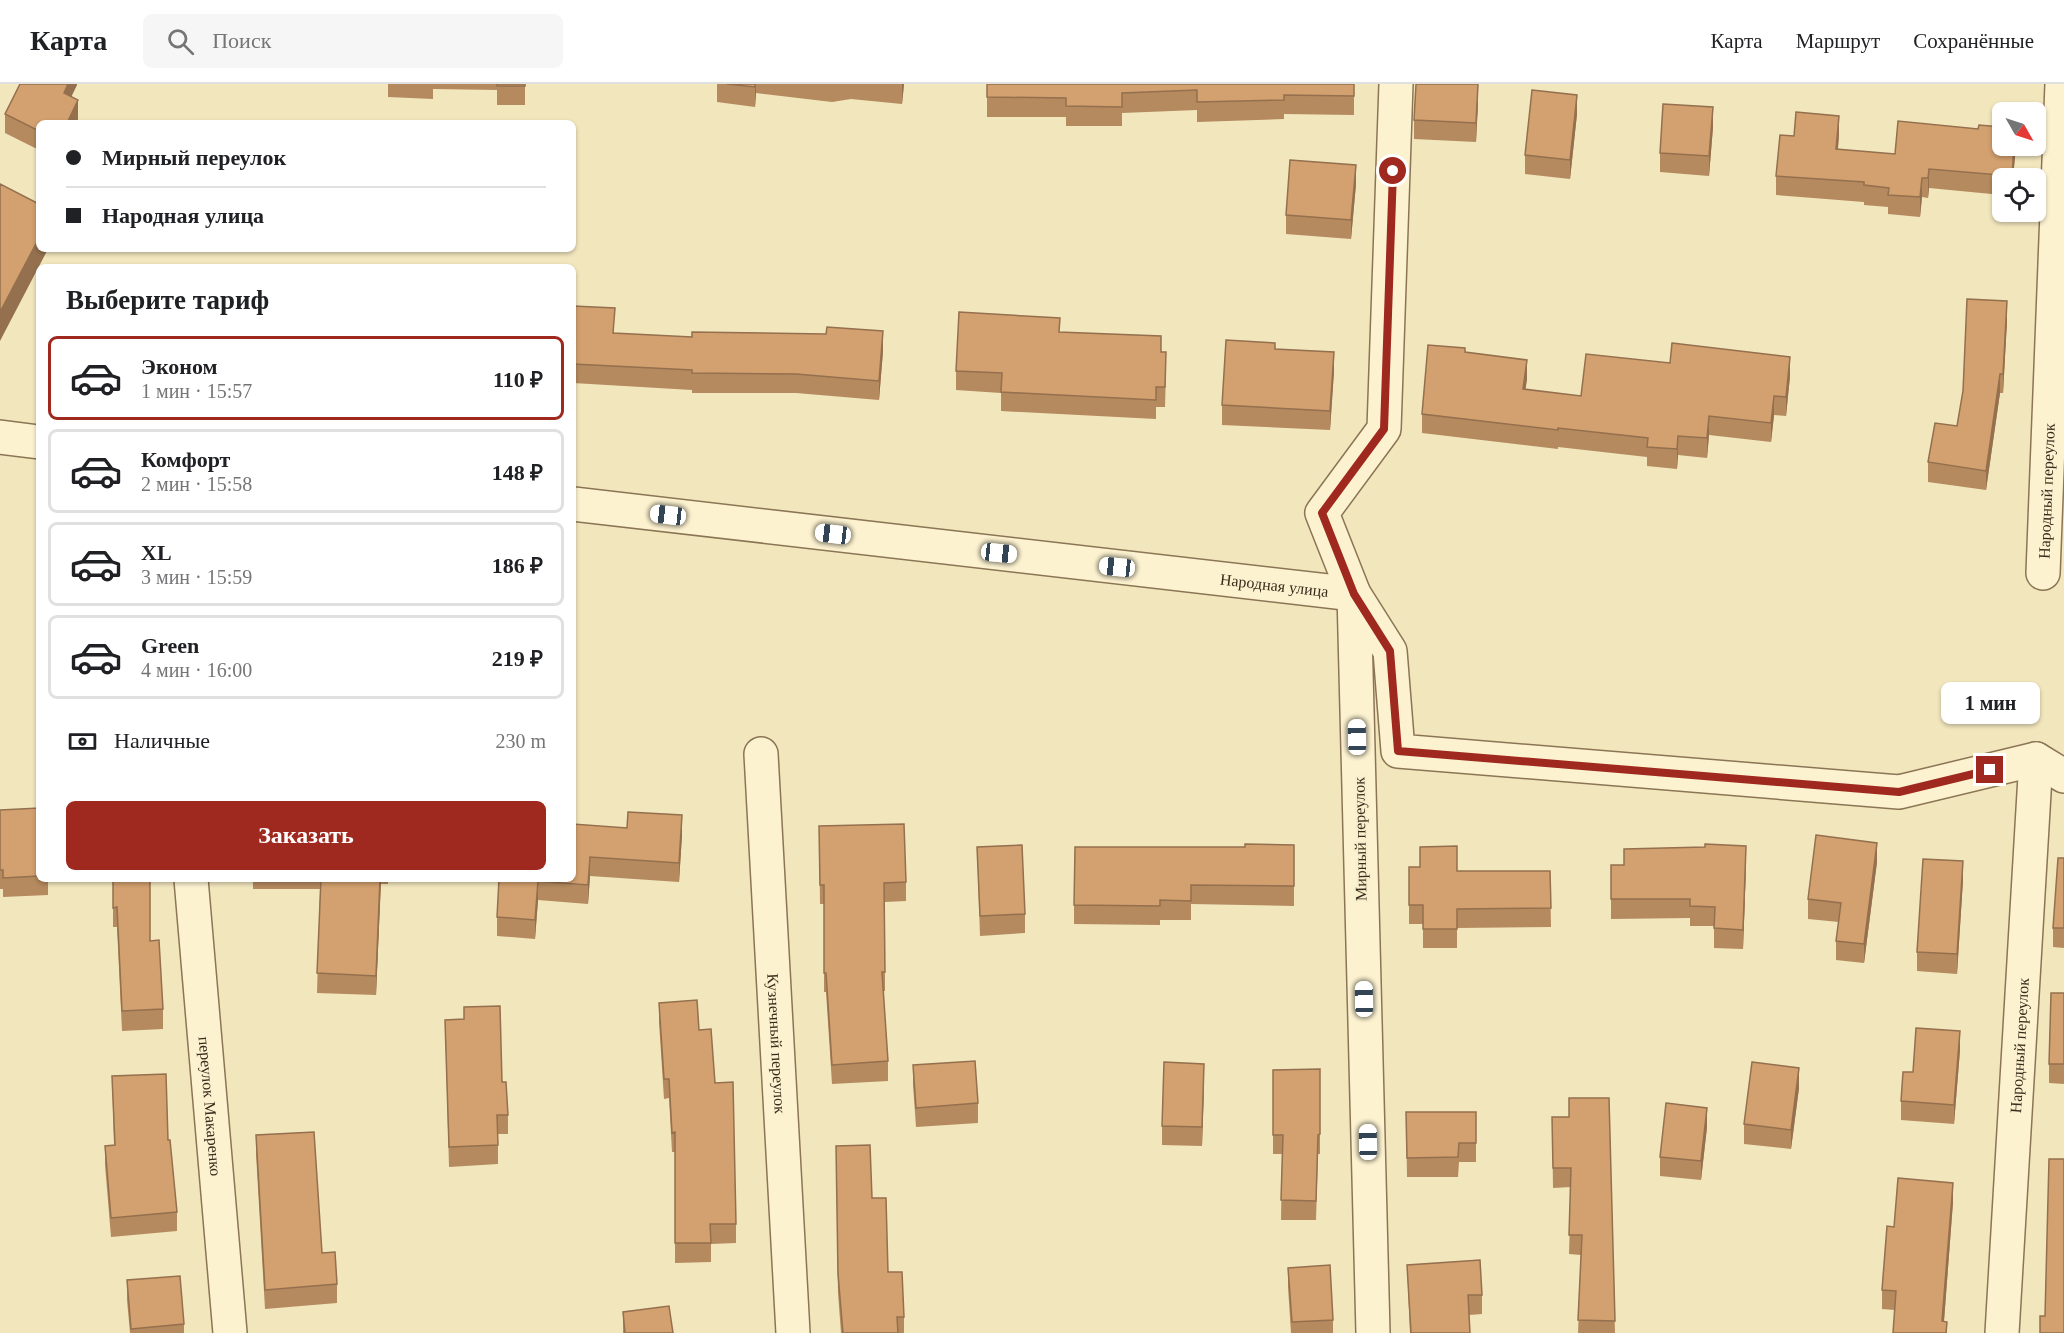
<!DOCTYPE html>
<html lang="ru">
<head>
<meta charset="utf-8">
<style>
  body { margin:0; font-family:"Times New Roman",serif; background:#f6f6f6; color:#202124; height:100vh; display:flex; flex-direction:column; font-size:22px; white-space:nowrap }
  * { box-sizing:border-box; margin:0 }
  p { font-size:20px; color:#757577 }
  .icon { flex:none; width:33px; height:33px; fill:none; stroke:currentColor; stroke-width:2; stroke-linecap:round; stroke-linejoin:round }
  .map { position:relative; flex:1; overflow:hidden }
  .sheet { position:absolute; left:36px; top:180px; width:540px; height:618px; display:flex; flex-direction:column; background:#fff; border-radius:9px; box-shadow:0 2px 4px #0004 }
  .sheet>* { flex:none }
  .banner { position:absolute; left:36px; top:36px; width:540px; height:132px; border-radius:9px; box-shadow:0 2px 4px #0004; display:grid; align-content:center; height:132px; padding:0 30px; background:#fff }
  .needle { width:39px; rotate:129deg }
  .tools { position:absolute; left:1992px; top:18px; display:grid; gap:12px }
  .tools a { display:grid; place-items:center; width:54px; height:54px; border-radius:9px; background:#fff; box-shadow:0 2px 4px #0004; font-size:30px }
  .end { position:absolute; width:27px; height:27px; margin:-14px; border:8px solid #9f281f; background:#fff; box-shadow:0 0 0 3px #fff }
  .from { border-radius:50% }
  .bubble { position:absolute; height:42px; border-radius:9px; background:#fff; box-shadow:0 2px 4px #0004; font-size:20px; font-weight:700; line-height:42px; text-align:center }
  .car { position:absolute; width:18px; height:36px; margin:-18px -9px; border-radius:8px; box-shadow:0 0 4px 2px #0007; background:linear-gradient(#fff 24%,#345 0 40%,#fff 0 76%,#345 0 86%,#fff 0) }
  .banner b { display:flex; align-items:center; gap:21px; height:57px; font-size:22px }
  .banner b+b { border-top:2px solid #e0e0e0 }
  .banner i { width:15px; height:15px; background:#202124 }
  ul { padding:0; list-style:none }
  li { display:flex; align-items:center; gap:18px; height:84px; margin:0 12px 9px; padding:0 18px; border:3px solid #e0e0e0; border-radius:9px }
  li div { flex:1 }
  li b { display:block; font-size:22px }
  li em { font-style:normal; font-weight:700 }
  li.current { border-color:#9f281f }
  li>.icon { width:54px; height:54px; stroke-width:1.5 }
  h2 { padding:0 30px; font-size:27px; line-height:72px }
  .pay { display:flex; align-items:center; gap:15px; height:66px; padding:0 30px; font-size:22px }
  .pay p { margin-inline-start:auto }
  .action { display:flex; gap:12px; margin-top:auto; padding:12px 30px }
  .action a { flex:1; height:69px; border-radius:9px; background:#9f281f; color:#fff; font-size:24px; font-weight:700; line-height:69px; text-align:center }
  header { display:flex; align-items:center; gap:36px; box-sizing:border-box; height:84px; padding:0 30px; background:#fff; border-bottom:2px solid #e0e0e0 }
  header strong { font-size:28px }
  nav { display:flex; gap:33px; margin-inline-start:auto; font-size:21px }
  .search { width:420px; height:54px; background:#f6f6f6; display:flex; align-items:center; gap:15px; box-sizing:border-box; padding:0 21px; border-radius:9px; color:#757577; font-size:22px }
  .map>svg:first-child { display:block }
</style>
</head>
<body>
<header>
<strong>Карта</strong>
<div class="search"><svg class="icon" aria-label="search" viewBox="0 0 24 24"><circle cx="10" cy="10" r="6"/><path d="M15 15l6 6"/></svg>Поиск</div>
<nav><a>Карта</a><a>Маршрут</a><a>Сохранённые</a></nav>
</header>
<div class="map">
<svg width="2064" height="1249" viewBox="0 0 2064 1249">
  <rect width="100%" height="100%" fill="#f2e6bd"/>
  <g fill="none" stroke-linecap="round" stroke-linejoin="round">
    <defs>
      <g id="minor">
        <path d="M 0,353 L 39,358"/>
        <path id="s1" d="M 573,420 L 1354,510 L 1390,567 L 1398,667 L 1899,708 L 2036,675 L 2064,692"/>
        <path id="s2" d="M 2043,489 L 2062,0"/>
        <path id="s3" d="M 761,670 L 793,1249"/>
        <path id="s4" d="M 191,795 L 230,1249"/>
        <path d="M 1373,1249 L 1354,510 L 1322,429 L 1384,345 L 1396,0"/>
        <path id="s5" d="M 2002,1249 L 2036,675"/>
      </g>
    </defs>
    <use href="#minor" stroke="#8b7554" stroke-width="36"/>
    <use href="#minor" stroke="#fcf2d0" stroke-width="33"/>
  </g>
  <path fill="#b58a5f" d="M 77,0 L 71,12 L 78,35 L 76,39 L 39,39 L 39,66 L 5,49 L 5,30 Z
    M 388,0 L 525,0 L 525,21 L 497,21 L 497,6 L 433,5 L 433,15 L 388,13 Z
    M 717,0 L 904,0 L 902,20 L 851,15 L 832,18 L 756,9 L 755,23 L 717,18 Z
    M 987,0 L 1354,0 L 1354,31 L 1284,30 L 1284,35 L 1197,38 L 1197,26 L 1122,29 L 1122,42 L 1066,42 L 1066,33 L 987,33 Z
    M 1478,19 L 1476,58 L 1414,55 L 1414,36 Z
    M 1577,30 L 1570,95 L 1525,90 L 1525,71 Z
    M 1713,43 L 1709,92 L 1660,88 L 1660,69 Z
    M 1839,51 L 1838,65 L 1895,70 L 2016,62 L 2013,94 L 2002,94 L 2002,111 L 1929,104 L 1928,114 L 1922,113 L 1920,133 L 1888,130 L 1888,123 L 1864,121 L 1864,118 L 1776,111 L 1776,92 L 1794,52 Z
    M 1356,100 L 1351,155 L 1286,150 L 1286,131 Z
    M 573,222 L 615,249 L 883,267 L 879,316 L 796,309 L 692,309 L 692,306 L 573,299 Z
    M 2007,237 L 2003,309 L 2000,309 L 1986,406 L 1928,398 L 1928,378 L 1957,342 Z
    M 1060,248 L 1161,268 L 1166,287 L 1165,323 L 1156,323 L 1156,335 L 1001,327 L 1001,309 L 956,306 L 956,287 Z
    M 1275,265 L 1334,287 L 1330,346 L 1222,341 L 1222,321 Z
    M 1465,268 L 1527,295 L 1525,305 L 1581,312 L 1790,292 L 1786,332 L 1774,331 L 1771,358 L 1709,351 L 1707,374 L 1678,371 L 1677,385 L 1647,382 L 1647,373 L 1558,363 L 1558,365 L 1422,349 L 1422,330 Z
    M 39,724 L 39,795 L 48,795 L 48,811 L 3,813 L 3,805 L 0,805 L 0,726 Z
    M 573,740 L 682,751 L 679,798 L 590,792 L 588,820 L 538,816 L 535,855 L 497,852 L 497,833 L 510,796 Z
    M 819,742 L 906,798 L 906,817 L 885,818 L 885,907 L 883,907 L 888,977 L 888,997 L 832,1000 L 826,908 L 824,908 L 824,820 L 820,820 Z
    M 1294,761 L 1294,822 L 1191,820 L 1191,836 L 1160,836 L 1160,841 L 1074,840 L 1074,821 L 1245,763 Z
    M 977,763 L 1025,830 L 1025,849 L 980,852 Z
    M 2064,774 L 2064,864 L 2053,863 L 2053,844 Z
    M 1877,778 L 1864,879 L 1836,876 L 1836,857 L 1839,838 L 1808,835 L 1808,815 Z
    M 1611,781 L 1746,781 L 1743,865 L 1714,864 L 1714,842 L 1690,842 L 1690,834 L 1611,835 Z
    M 1409,783 L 1457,787 L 1550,787 L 1551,843 L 1457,844 L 1457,864 L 1423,864 L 1423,840 L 1409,840 Z
    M 113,795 L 150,857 L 163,925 L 163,945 L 122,947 L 117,843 L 113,843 Z
    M 253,795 L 388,795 L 388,800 L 381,800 L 376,911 L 317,909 L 320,805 L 253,805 Z
    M 1963,796 L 1957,890 L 1917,887 L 1917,868 Z
    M 2064,909 L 2064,1000 L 2049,999 L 2049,980 Z
    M 659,919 L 699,946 L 715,999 L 736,1140 L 736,1159 L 711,1160 L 711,1178 L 675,1179 L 675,1068 L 672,1068 L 669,1014 L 664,1015 L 659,938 Z
    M 464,923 L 508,1031 L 508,1050 L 498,1050 L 498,1080 L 449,1083 L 445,936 L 464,935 Z
    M 1960,966 L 1954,1040 L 1901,1036 L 1901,1017 L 1913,988 Z
    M 913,981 L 978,1019 L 978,1039 L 916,1043 L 913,1001 Z
    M 1320,985 L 1320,1070 L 1318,1070 L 1316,1136 L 1281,1136 L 1282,1070 L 1273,1070 L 1273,986 Z
    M 112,992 L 168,1056 L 177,1128 L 177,1147 L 111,1153 L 105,1081 L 105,1062 L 114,1061 Z
    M 1204,999 L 1202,1062 L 1162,1061 L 1162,1042 Z
    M 1799,1004 L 1791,1065 L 1744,1060 L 1744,1040 Z
    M 1609,1014 L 1615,1249 L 1578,1249 L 1581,1171 L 1569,1170 L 1571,1103 L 1553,1104 L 1552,1033 L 1569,1033 Z
    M 1406,1028 L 1476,1028 L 1476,1078 L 1459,1078 L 1458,1093 L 1407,1093 Z
    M 1707,1043 L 1701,1096 L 1660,1092 L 1660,1073 Z
    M 256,1051 L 322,1169 L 337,1200 L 337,1219 L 265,1225 L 256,1070 Z
    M 836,1062 L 872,1114 L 888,1188 L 904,1233 L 904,1249 L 841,1249 L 838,1209 Z
    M 1953,1118 L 1944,1238 L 1947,1249 L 1895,1226 L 1882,1225 L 1882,1206 L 1894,1143 Z
    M 1407,1181 L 1482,1211 L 1482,1230 L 1469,1231 L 1470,1249 L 1410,1249 Z
    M 1288,1184 L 1333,1236 L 1333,1249 L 1291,1249 L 1288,1203 Z
    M 127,1196 L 184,1240 L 184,1249 L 130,1249 L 127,1216 Z
    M 623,1228 L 673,1249 L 623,1249 Z"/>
  <path fill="#94704e" d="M 68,0 L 77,0 L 77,1 L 64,28 L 64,9 Z
    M 755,0 L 756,0 L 756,9 L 755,23 Z
    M 902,0 L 904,0 L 902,20 Z
    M 1478,0 L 1478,19 L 1476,58 L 1476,39 Z
    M 1577,11 L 1577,30 L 1570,95 L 1570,76 Z
    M 78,16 L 78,35 L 76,39 L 67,39 Z
    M 1713,23 L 1713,43 L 1709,92 L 1709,72 Z
    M 1839,32 L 1839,51 L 1836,84 L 1836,65 Z
    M 2014,62 L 2016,62 L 2013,94 L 2012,94 Z
    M 1356,81 L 1356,100 L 1351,155 L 1351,136 Z
    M 1929,85 L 1929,104 L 1928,114 L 1928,94 Z
    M 1922,94 L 1922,113 L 1920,133 L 1920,113 Z
    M 39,154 L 39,165 L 48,165 L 0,257 L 0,228 Z
    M 2007,217 L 2007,237 L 2003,309 L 2003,290 Z
    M 883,247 L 883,267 L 879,316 L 879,297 Z
    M 1334,268 L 1334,287 L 1330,346 L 1330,327 Z
    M 1790,273 L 1790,292 L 1786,332 L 1786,313 Z
    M 1527,276 L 1527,295 L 1523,324 L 1523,305 Z
    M 2000,290 L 2000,309 L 1986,406 L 1986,387 Z
    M 1774,312 L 1774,331 L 1771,358 L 1771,339 Z
    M 1709,332 L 1709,351 L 1707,374 L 1707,354 Z
    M 1678,352 L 1678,371 L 1677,385 L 1677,365 Z
    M 682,731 L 682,751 L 679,798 L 679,779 Z
    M 1877,759 L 1877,778 L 1864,879 L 1864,860 Z
    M 1746,762 L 1746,781 L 1743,865 L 1743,846 Z
    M 590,773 L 590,792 L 588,820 L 588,801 Z
    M 1963,777 L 1963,796 L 1957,890 L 1957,870 Z
    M 380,795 L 381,795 L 376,911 L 376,892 Z
    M 538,797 L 538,816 L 535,855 L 535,836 Z
    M 1960,947 L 1960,966 L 1954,1040 L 1954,1021 Z
    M 1204,980 L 1204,999 L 1202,1062 L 1202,1043 Z
    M 1799,984 L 1799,1004 L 1791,1065 L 1791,1046 Z
    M 1707,1024 L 1707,1043 L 1701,1096 L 1701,1077 Z
    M 1953,1099 L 1953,1118 L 1943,1249 L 1942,1237 Z"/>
  <path fill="#d3a06f" stroke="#94704e" stroke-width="1.5" d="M 20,0 L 68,0 L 64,9 L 78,16 L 67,39 L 39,39 L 39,47 L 5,30 Z
    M 497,0 L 525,0 L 525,2 L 497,2 Z
    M 727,0 L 755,0 L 755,3 Z
    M 987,0 L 1354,0 L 1354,12 L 1284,11 L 1284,16 L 1197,18 L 1197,6 L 1122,9 L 1122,23 L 1066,22 L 1066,14 L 987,13 Z
    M 1416,0 L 1478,0 L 1476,39 L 1414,36 Z
    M 1532,6 L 1577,11 L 1570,76 L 1525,71 Z
    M 1663,20 L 1713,23 L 1709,72 L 1660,69 Z
    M 1796,28 L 1839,32 L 1836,65 L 1895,70 L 1898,37 L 1978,45 L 1979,41 L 2002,43 L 2002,62 L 2014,62 L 2012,92 L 1929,85 L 1928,94 L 1922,94 L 1920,113 L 1888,111 L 1889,104 L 1864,101 L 1864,98 L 1776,92 L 1780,51 L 1794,52 Z
    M 1290,76 L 1356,81 L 1351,136 L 1286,131 Z
    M 0,100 L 39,120 L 39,154 L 0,228 Z
    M 1967,215 L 2007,217 L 2003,290 L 2000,290 L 1986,387 L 1928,378 L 1935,339 L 1957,342 L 1963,307 Z
    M 573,222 L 615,224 L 613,249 L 692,253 L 692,248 L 826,250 L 827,243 L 883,247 L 879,297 L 796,290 L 692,289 L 692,286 L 573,280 Z
    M 959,228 L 1060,234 L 1059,248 L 1161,252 L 1161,268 L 1166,268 L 1165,303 L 1156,303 L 1156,316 L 1001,308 L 1002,289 L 956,287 Z
    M 1226,256 L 1275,259 L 1275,265 L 1334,268 L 1330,327 L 1222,321 Z
    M 1672,259 L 1790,273 L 1786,313 L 1774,312 L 1771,339 L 1709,332 L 1707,354 L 1678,352 L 1677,365 L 1647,363 L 1648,354 L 1558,344 L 1558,346 L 1422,330 L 1428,261 L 1465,264 L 1465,268 L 1527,276 L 1523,305 L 1581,312 L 1586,270 L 1670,279 Z
    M 39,724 L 39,792 L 3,794 L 3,786 L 0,786 L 0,726 Z
    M 628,728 L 682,731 L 679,779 L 590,773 L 588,801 L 538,797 L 535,836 L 497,833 L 499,795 L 510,796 L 510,795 L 573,795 L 573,740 L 627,744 Z
    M 904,740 L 906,798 L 884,799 L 885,888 L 882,888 L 888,977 L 832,981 L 826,889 L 824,889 L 824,801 L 820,801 L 819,742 Z
    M 1816,751 L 1877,759 L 1864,860 L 1836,857 L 1841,819 L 1808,815 Z
    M 1245,760 L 1294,761 L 1294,802 L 1191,801 L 1191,817 L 1160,816 L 1160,822 L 1074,821 L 1075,763 L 1245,763 Z
    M 1705,760 L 1746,762 L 1743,846 L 1714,844 L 1715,823 L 1690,822 L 1690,815 L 1611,815 L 1611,781 L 1624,781 L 1624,765 L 1705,763 Z
    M 1022,761 L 1025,830 L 980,832 L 977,763 Z
    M 1457,762 L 1457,787 L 1550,787 L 1551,824 L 1457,825 L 1457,845 L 1423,845 L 1423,821 L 1409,821 L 1409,783 L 1420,783 L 1420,763 Z
    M 2058,774 L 2064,774 L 2064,844 L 2053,844 Z
    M 1923,775 L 1963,777 L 1957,870 L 1917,868 Z
    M 113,795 L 150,795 L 150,857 L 159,856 L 163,925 L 122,927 L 117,823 L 113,824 Z
    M 321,795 L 380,795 L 376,892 L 317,889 Z
    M 2051,909 L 2064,909 L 2064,980 L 2049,980 Z
    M 697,916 L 699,946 L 711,945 L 715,999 L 733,998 L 736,1140 L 710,1140 L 711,1159 L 675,1159 L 675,1048 L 672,1049 L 669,995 L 664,995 L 659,919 Z
    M 500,922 L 502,998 L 506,998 L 508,1031 L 497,1031 L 498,1061 L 449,1063 L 445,936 L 464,935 L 464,923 Z
    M 1916,944 L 1960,947 L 1954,1021 L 1901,1017 L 1903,988 L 1913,988 Z
    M 975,977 L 978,1019 L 916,1024 L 913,981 Z
    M 1164,978 L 1204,980 L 1202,1043 L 1162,1042 Z
    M 1752,978 L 1799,984 L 1791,1046 L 1744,1040 Z
    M 1320,985 L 1320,1050 L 1318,1051 L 1316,1117 L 1281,1116 L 1283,1051 L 1273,1051 L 1273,986 Z
    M 166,990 L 168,1056 L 170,1056 L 177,1128 L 111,1134 L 105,1062 L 115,1061 L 112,992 Z
    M 1569,1014 L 1609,1014 L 1615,1237 L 1578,1236 L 1582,1151 L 1569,1151 L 1571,1084 L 1553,1084 L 1552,1033 L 1569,1033 Z
    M 1666,1019 L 1707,1024 L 1701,1077 L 1660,1073 Z
    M 1406,1028 L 1476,1028 L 1476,1059 L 1459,1059 L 1458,1073 L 1407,1074 Z
    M 314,1048 L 322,1169 L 335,1168 L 337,1200 L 265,1206 L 256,1051 Z
    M 870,1061 L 872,1114 L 886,1114 L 888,1188 L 902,1188 L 904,1233 L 897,1233 L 898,1249 L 843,1249 L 838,1190 L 836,1062 Z
    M 2049,1075 L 2064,1075 L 2064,1249 L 2040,1249 L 2040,1232 L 2045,1232 Z
    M 1898,1094 L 1953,1099 L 1942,1237 L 1947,1238 L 1946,1249 L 1893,1249 L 1896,1207 L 1882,1206 L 1887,1142 L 1894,1143 Z
    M 1480,1176 L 1482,1211 L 1468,1211 L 1470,1249 L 1411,1249 L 1407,1181 Z
    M 1330,1181 L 1333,1236 L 1292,1238 L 1288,1184 Z
    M 180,1192 L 184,1240 L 131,1245 L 127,1196 Z
    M 669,1222 L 673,1249 L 625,1249 L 623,1228 Z"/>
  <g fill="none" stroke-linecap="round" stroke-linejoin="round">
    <path stroke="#9f281f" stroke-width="8" d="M 1393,87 L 1384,345 L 1322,429 L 1354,510 L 1390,567 L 1398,667 L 1899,708 L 1990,686"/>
  </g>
  <g text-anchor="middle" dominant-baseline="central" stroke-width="4.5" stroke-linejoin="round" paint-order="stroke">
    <g font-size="16" fill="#392b1b" stroke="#f8efcd">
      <text stroke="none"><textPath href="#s2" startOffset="82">Народный переулок</textPath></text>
      <text stroke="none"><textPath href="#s1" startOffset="706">Народная улица</textPath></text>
      <text transform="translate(1360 755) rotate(-91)">Мирный переулок</text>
      <text stroke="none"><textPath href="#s3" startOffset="290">Кузнечный переулок</textPath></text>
      <text stroke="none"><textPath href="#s5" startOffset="288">Народный переулок</textPath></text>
      <text stroke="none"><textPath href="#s4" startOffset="228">переулок Макаренко</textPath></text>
    </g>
  </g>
</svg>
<div class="tools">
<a><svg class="needle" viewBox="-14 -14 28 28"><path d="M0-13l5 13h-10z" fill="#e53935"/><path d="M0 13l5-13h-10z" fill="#757577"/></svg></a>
<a><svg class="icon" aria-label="locate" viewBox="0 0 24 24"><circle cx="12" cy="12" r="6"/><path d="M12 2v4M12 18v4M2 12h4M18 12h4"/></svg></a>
</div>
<i class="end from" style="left:1393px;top:87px"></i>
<i class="end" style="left:1990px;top:686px"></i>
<div class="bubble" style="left:1941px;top:598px;width:99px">1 мин</div>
<i class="car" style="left:668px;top:431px;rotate:277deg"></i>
<i class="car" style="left:833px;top:450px;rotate:277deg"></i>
<i class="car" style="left:999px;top:469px;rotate:96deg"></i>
<i class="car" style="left:1117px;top:483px;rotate:276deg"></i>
<i class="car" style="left:1357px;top:653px;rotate:359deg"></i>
<i class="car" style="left:1364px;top:915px;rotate:359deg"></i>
<i class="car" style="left:1368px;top:1058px;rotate:359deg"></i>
<div class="banner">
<b><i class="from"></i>Мирный переулок</b>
<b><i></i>Народная улица</b>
</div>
<section class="sheet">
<h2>Выберите тариф</h2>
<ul>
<li class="current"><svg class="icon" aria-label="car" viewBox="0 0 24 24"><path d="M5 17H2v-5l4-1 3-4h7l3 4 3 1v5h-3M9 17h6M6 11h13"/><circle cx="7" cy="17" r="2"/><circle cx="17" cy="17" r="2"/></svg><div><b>Эконом</b><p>1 мин · 15:57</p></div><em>110 ₽</em></li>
<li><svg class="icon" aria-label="car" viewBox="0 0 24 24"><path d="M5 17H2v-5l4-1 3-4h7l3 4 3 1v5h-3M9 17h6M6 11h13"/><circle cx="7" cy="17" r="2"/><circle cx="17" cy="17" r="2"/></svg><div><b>Комфорт</b><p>2 мин · 15:58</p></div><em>148 ₽</em></li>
<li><svg class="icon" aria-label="car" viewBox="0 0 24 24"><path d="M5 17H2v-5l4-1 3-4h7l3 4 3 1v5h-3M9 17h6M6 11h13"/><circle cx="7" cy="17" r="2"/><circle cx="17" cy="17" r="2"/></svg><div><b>XL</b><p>3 мин · 15:59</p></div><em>186 ₽</em></li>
<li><svg class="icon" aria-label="car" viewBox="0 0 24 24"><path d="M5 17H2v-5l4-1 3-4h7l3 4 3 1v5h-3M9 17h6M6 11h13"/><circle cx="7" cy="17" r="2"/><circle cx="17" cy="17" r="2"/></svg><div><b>Green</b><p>4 мин · 16:00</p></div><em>219 ₽</em></li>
</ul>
<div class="pay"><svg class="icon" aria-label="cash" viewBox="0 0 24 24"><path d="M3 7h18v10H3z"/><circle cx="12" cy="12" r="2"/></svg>Наличные<p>230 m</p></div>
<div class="action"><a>Заказать</a></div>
</section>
</div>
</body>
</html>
